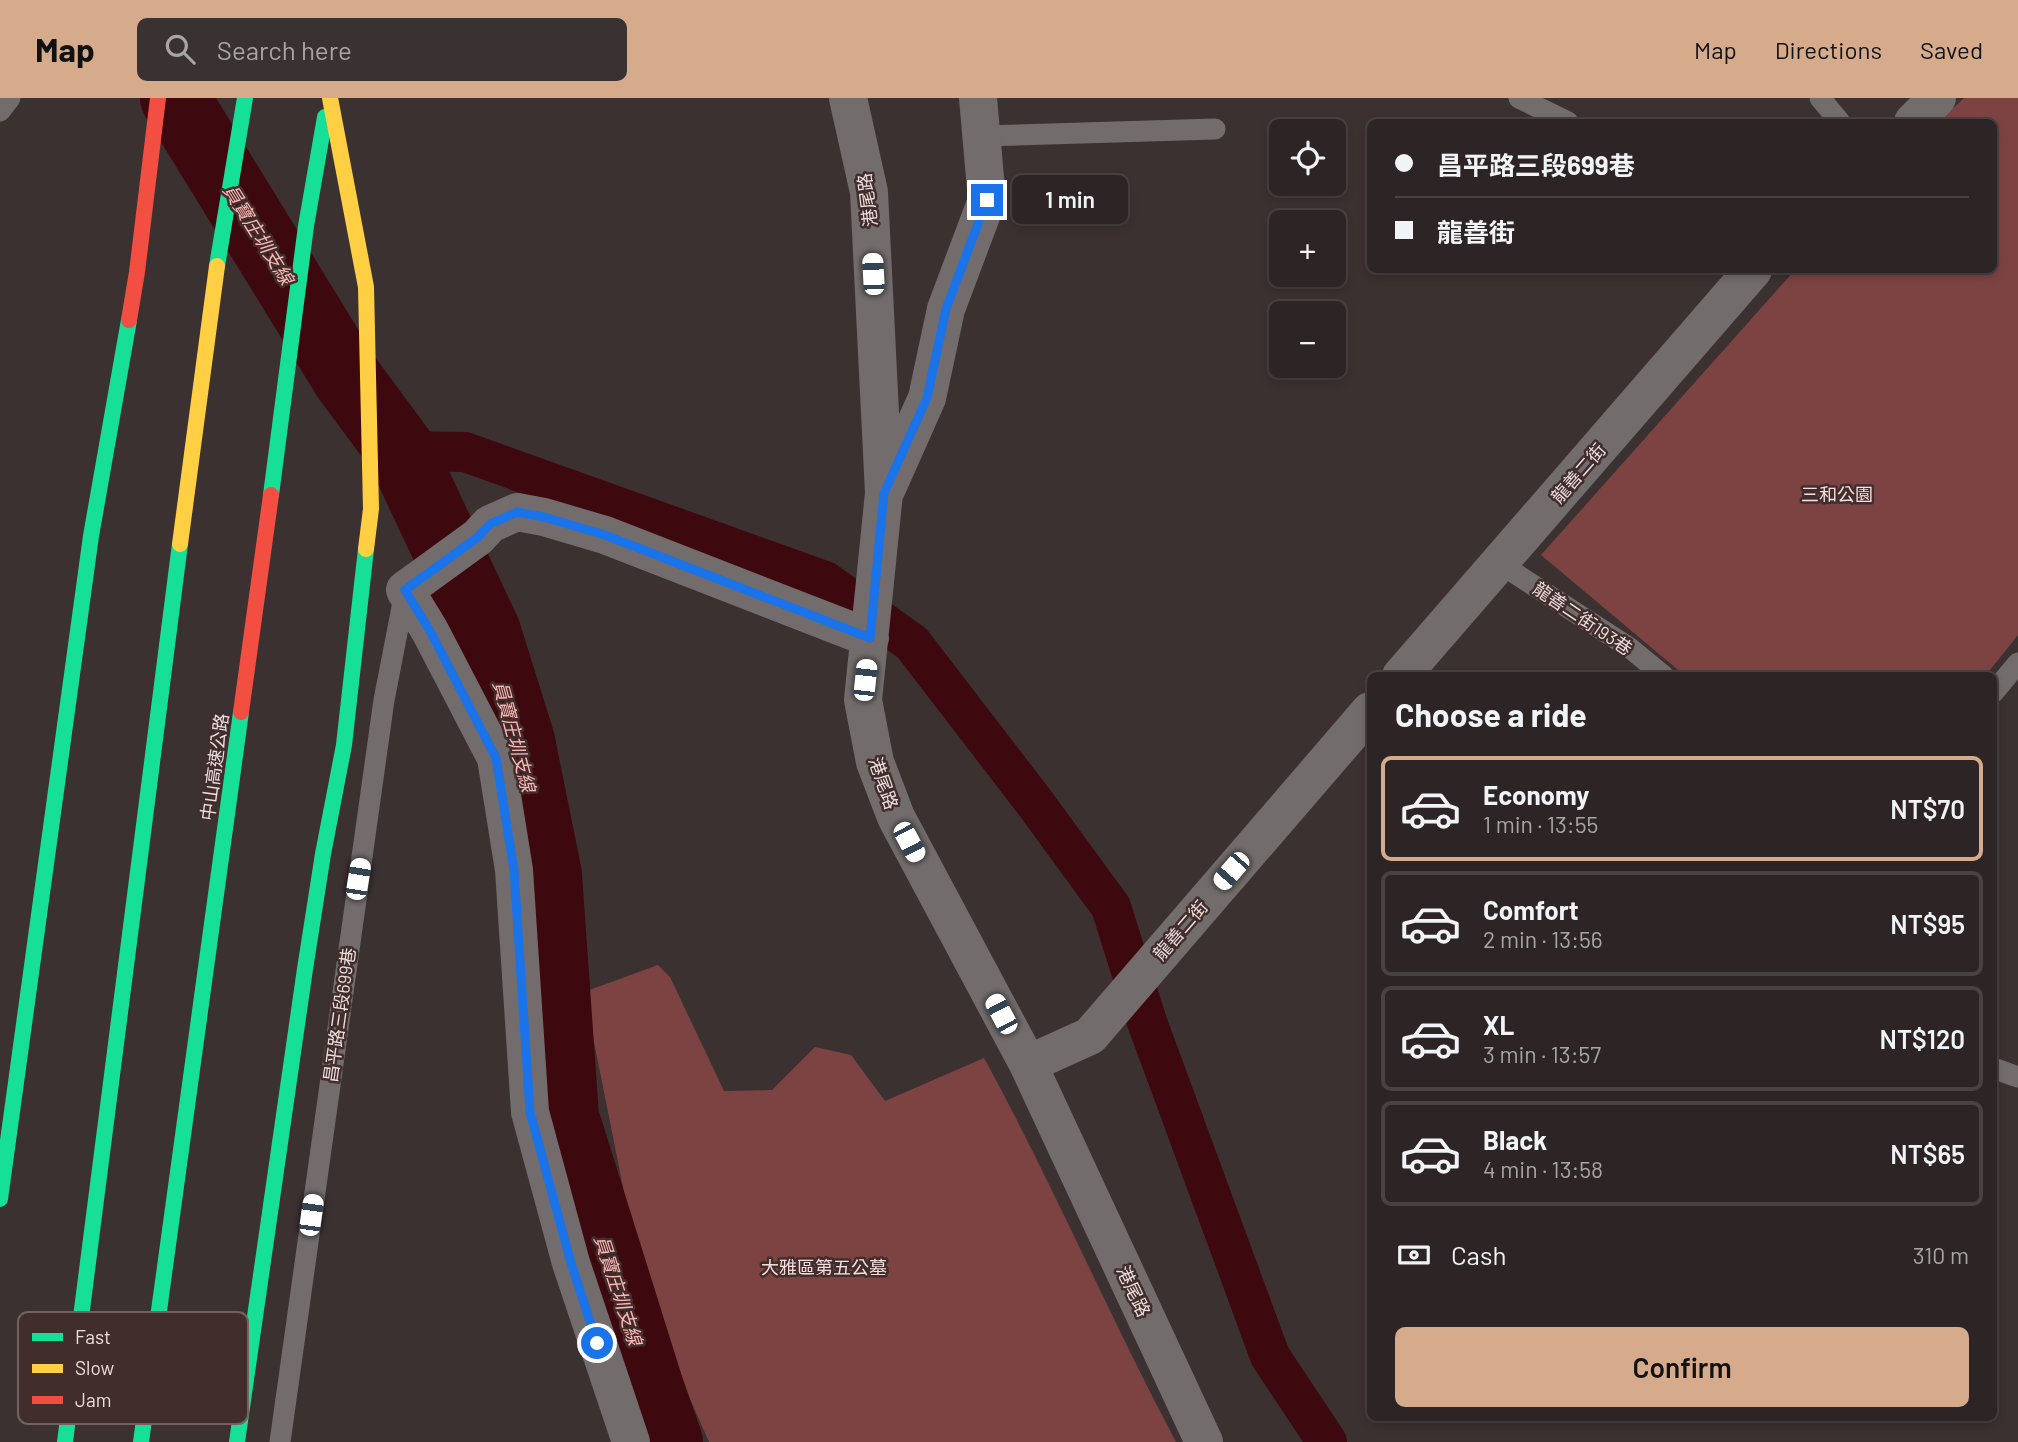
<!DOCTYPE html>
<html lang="en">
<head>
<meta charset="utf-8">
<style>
  body { margin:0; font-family:Barlow,"Noto Sans TC",sans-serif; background:#393132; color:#f1f3f6; height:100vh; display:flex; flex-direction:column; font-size:26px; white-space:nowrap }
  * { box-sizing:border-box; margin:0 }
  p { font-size:23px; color:#a7a5a7 }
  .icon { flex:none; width:38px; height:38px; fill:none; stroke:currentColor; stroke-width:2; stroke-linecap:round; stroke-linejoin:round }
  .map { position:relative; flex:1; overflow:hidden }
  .drawer { position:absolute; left:1367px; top:574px; width:630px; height:749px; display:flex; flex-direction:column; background:#2d2525; border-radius:10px; box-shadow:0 4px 10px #0003,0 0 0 2px #484242 }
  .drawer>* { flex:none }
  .hud { position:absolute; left:1367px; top:21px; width:630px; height:154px; border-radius:10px; box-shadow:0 4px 10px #0003,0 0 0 2px #484242; display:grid; align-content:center; height:154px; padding:0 28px; background:#2d2525 }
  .fabs { position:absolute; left:1269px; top:21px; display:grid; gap:14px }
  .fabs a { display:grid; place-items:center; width:77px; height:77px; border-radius:10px; background:#2d2525; box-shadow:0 4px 10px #0003,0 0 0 2px #484242; font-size:35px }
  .end { position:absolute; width:32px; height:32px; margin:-16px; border:9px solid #1a73e8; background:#fff; box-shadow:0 0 0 4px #fff }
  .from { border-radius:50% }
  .bubble { position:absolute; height:49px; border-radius:10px; background:#2d2525; box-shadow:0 4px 10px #0003,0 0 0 2px #484242; font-size:23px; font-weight:600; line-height:49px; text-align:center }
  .car { position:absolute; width:21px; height:42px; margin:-21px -10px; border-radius:9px; box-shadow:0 0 5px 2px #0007; background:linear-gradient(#fff 24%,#345 0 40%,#fff 0 76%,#345 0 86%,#fff 0) }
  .hud b { display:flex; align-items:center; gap:24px; height:66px; font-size:26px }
  .hud b+b { border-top:2px solid #484242 }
  .hud i { width:18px; height:18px; background:#f1f3f6 }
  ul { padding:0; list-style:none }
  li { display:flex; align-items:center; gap:21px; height:105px; margin:0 14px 10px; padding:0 14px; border:4px solid #484242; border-radius:10px }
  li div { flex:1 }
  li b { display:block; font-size:26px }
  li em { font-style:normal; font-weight:600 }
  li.current { border-color:#d6ab8b }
  li>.icon { width:63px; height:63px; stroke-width:1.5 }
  h2 { padding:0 28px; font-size:32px; line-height:84px }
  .pay { display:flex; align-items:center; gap:18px; height:77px; padding:0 28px; font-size:26px }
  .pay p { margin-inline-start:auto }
  .cta { display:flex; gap:14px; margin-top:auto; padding:14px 28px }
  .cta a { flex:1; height:80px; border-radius:10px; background:#d6ab8b; color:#111; font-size:28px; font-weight:600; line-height:80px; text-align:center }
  header { display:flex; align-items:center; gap:42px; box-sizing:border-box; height:98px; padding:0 35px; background:#d6ab8b; color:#111 }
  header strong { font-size:33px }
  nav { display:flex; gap:38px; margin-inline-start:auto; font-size:24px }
  .search { width:490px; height:63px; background:#393132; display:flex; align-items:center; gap:18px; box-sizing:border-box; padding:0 24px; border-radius:10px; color:#a7a5a7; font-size:26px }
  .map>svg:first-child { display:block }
</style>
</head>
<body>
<header>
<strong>Map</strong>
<div class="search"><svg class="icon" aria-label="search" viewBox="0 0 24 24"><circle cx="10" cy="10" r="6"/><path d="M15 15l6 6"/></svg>Search here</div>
<nav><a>Map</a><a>Directions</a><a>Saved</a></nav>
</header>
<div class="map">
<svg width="2018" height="1344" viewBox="0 0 2018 1344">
  <rect width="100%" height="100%" fill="#3c3131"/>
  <path fill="#7d4343" d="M 1964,0 L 2018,0 L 2018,537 L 1986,577 L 1684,577 L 1541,457 L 1795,172 L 1993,172 L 1993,24 L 1939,24 Z
    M 658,867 L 670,879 L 724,993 L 772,992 L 815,949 L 851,957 L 885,1003 L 984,960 C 1053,1086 1109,1218 1176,1344 L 709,1344 L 645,1199 L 584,894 Z"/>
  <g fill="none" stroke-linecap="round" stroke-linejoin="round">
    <path stroke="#3e090e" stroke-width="40" d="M 401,353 L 465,354 L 825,483 L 912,545 L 1035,705 L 1111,809 L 1147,924 L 1270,1258 L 1327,1344"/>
    <path stroke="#3e090e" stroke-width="70" d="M 175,0 L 347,280 L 401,353 L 486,534 L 520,643 L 547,777 L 564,1019 L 648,1287 L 668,1344"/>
    <path stroke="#726c6c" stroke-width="21" d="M 1519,0 L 1568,24
      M 1820,0 L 1840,24
      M 0,13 L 10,0
      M 981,38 L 1215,31
      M 1499,465 L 1630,550 L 1664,578
      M 1993,595 L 2018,565
      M 1993,970 L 2018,979
      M 280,1344 L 384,602 L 405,494"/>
    <path stroke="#726c6c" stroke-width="38" d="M 848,0 L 869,94 L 884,395 L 863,602 L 875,664 L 896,719 L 1028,966 L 1204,1344
      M 1913,24 L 1937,0
      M 887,390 L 927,300 L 946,211 L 987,102 L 978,0
      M 1401,578 L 1753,172
      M 1028,966 L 1090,938 L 1370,613
      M 631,1344 L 571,1165 L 530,1014 L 514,772 L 496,660 L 430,533 L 405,492 L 478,439 L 490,426 L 517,414 L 544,419 L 605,437 L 870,540"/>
    <path stroke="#16e098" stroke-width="16" d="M 217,168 L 245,0
      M 271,397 L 306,128 L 325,19
      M 0,1101 L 91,438 L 129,222
      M 65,1344 L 180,446
      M 141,1344 L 241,614
      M 237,1344 L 305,871 L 323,756 L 344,647 L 366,451"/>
    <path stroke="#ffcf43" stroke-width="16" d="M 330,0 L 366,189 L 371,411 L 366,451
      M 180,446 L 217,168"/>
    <path stroke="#f24e42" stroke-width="16" d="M 129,222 L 137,174 L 158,0
      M 241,614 L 271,397"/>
  </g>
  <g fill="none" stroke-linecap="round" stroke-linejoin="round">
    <path stroke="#1a73e8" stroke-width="9" d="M 597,1245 L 571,1165 L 530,1014 L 514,772 L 496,660 L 430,533 L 405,492 L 478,439 L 490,426 L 517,414 L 544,419 L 605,437 L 870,540 L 884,395 L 927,300 L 946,211 L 987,102"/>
  </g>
  <g text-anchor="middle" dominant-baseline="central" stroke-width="5" stroke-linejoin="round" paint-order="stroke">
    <g font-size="18" fill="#ecdede" stroke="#412d2c">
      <text transform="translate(867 102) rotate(-97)">港尾路</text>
      <text transform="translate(1578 375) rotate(-49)">龍善二街</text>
      <text transform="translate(1583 520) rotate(34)">龍善二街193巷</text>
      <text transform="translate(214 669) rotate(-82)">中山高速公路</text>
      <text transform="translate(884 685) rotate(71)">港尾路</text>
      <text transform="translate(1180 832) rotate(-49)">龍善二街</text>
      <text transform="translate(339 917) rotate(-82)">昌平路三段699巷</text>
      <text transform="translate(1134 1193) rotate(65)">港尾路</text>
    </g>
    <g font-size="18" fill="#f6dddc" stroke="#412d2c">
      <text x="1837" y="396">三和公園</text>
      <text x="824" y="1169">大雅區第五公墓</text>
    </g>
    <g font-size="19" font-style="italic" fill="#fdb6b4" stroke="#412d2c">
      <text transform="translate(259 136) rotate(58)">員寶庄圳支線</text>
      <text transform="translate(515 638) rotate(75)">員寶庄圳支線</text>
      <text transform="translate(619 1192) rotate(72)">員寶庄圳支線</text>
    </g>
  </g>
  <rect x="18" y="1214" width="230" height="112" rx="10" fill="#412d2c" stroke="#746261" stroke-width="2"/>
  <rect x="32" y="1235" width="31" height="8" fill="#16e098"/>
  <rect x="32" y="1266" width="31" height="9" fill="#ffcf43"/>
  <rect x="32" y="1298" width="31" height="8" fill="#f24e42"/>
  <g font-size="19" fill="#ecdede">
    <text x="75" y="1246">Fast</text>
    <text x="75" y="1277">Slow</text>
    <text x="75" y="1309">Jam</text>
  </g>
</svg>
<div class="fabs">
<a><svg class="icon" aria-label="locate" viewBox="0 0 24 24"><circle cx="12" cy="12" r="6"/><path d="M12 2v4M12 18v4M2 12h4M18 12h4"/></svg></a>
<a>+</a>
<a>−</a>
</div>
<i class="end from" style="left:597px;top:1245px"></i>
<i class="end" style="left:987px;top:102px"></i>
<div class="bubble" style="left:1012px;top:77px;width:116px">1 min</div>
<i class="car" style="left:873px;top:176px;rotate:357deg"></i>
<i class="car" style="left:865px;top:582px;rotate:6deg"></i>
<i class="car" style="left:909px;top:744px;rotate:152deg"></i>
<i class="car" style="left:1231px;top:773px;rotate:221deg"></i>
<i class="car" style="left:358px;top:781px;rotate:9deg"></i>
<i class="car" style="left:1001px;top:916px;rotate:332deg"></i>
<i class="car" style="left:311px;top:1117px;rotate:8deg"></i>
<div class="hud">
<b><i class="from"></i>昌平路三段699巷</b>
<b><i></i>龍善街</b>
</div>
<section class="drawer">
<h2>Choose a ride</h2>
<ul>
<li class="current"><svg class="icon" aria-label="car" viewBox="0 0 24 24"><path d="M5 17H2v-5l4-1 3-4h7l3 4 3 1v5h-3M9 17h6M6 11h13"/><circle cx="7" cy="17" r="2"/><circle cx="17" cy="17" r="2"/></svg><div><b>Economy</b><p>1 min · 13:55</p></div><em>NT$70</em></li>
<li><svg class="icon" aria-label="car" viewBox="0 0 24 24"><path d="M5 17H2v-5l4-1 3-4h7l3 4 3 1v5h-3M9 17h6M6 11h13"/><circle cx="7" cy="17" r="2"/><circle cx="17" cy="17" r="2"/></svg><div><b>Comfort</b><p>2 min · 13:56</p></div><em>NT$95</em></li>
<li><svg class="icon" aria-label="car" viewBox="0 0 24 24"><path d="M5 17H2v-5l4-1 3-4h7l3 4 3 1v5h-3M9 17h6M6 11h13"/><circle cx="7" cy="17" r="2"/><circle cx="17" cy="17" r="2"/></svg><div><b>XL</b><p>3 min · 13:57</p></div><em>NT$120</em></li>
<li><svg class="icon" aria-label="car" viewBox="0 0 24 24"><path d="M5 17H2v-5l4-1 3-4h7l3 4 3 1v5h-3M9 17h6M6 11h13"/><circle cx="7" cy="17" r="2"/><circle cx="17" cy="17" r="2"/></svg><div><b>Black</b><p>4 min · 13:58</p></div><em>NT$65</em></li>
</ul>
<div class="pay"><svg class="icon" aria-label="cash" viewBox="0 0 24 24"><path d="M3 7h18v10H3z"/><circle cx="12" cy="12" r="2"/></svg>Cash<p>310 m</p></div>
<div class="cta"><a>Confirm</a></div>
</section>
</div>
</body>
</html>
